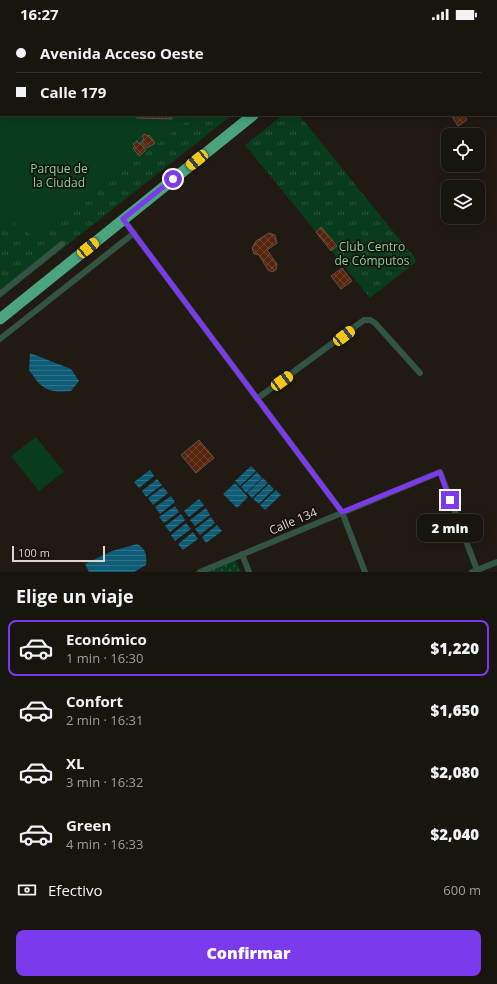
<!DOCTYPE html>
<html lang="es">
<head>
<meta charset="utf-8">
<style>
  body { margin:0; font-family:"Open Sans",sans-serif; background:#25211c; color:#f1f3f6; height:100vh; display:flex; flex-direction:column; font-size:15px; white-space:nowrap }
  * { box-sizing:border-box; margin:0 }
  p { font-size:13px; color:#9f9e9e }
  .icon { flex:none; width:22px; height:22px; fill:none; stroke:currentColor; stroke-width:2; stroke-linecap:round; stroke-linejoin:round }
  .map { position:relative; height:544px; overflow:hidden }
  .details { display:flex; flex-direction:column; background:#18140e; flex:1 }
  .details>* { flex:none }
  .hud { position:absolute; left:0px; top:0px; width:497px; height:88px; box-shadow:0 2px 10px #0003,0 0 0 1px #36332e; display:grid; align-content:center; height:88px; padding:0 16px; background:#18140e }
  .buttons { position:absolute; left:441px; top:100px; display:grid; gap:8px }
  .buttons a { display:grid; place-items:center; width:44px; height:44px; border-radius:8px; background:#18140e; box-shadow:0 2px 10px #0003,0 0 0 1px #36332e; font-size:20px }
  .scale { position:absolute; left:12px; bottom:10px; width:93px; box-sizing:border-box; padding-left:4px; border:2px solid #dbd6d2; border-top:0; font-size:11px; line-height:14px; white-space:nowrap; color:#dbd6d2; -webkit-text-stroke:3px #17110a; paint-order:stroke }
  .end { position:absolute; width:18px; height:18px; margin:-9px; border:5px solid #7c3aed; background:#fff; box-shadow:0 0 0 2px #fff }
  .from { border-radius:50% }
  .bubble { position:absolute; height:28px; border-radius:8px; background:#18140e; box-shadow:0 2px 10px #0003,0 0 0 1px #36332e; font-size:13px; font-weight:800; line-height:28px; text-align:center }
  .car { position:absolute; width:12px; height:24px; margin:-12px -6px; border-radius:5px; box-shadow:0 0 3px 1px #0007; background:linear-gradient(#f5c518 24%,#345 0 40%,#f5c518 0 76%,#345 0 86%,#f5c518 0) }
  .hud b { display:flex; align-items:center; gap:14px; height:38px; font-size:15px }
  .hud b+b { border-top:1px solid #36332e }
  .hud i { width:10px; height:10px; background:#f1f3f6 }
  ul { padding:0; list-style:none }
  li { display:flex; align-items:center; gap:12px; height:56px; margin:0 8px 6px; padding:0 8px; border:2px solid transparent; border-radius:8px }
  li div { flex:1 }
  li b { display:block; font-size:15px }
  li em { font-style:normal; font-weight:800 }
  li.active { border-color:#7c3aed }
  li>.icon { width:36px; height:36px; stroke-width:1.5 }
  h2 { padding:0 16px; font-size:18px; line-height:48px }
  .pay { display:flex; align-items:center; gap:10px; height:44px; padding:0 16px; font-size:15px }
  .pay p { margin-inline-start:auto }
  .button { display:flex; gap:8px; margin-top:auto; padding:8px 16px }
  .button a { flex:1; height:46px; border-radius:8px; background:#7c3aed; color:#fff; font-size:16px; font-weight:800; line-height:46px; text-align:center }
  .status { display:flex; justify-content:space-between; align-items:center; height:28px; padding:0 20px; background:#18140e; direction:ltr }
  .status svg { height:11px; fill:currentColor }
  .map>svg:first-child { display:block }
</style>
</head>
<body>
<div class="status"><b>16:27</b><svg viewBox="0 0 49 12"><path d="M0 12V9h3v3zM5 12V6h3v6zM10 12V3h3v9zM15 12V0h3v12zM26 1h20v11H26zM47 4h2v5h-2z"/></svg></div>
<div class="map">
<svg width="497" height="544" viewBox="0 0 497 544">
  <defs>
    <pattern id="grass-dots" width="8" height="8" patternUnits="userSpaceOnUse"><rect width="8" height="8" fill="#093c1c"/><path d="M2 2h.1M6 6h.1" fill="none" stroke="#2c573c" stroke-width="1.8" stroke-linecap="round"/></pattern>
    <pattern id="park-tufts" width="24" height="20" patternUnits="userSpaceOnUse"><rect width="24" height="20" fill="#093c1c"/><path d="M3 7l-1-3M5 7V3M7 7l1-3M15 17l-1-3M17 17v-4M19 17l1-3" fill="none" stroke="#2c573c"/></pattern>
    <pattern id="water-rules" width="6" height="5" patternUnits="userSpaceOnUse"><rect width="6" height="5" fill="#0e5c76"/><path d="M0 2.5h6" fill="none" stroke="#307389"/></pattern>
    <pattern id="building-cross-hatch" width="8" height="8" patternUnits="userSpaceOnUse"><rect width="8" height="8" fill="#56250c"/><path d="M0 0l8 8M0 8l8-8" fill="none" stroke="#6e442e"/></pattern>
  </defs>
  <rect width="100%" height="100%" fill="#201a13"/>
  <path fill="url(#grass-dots)" d="M 234,529 L 241,544 L 194,544 Z"/>
  <path fill="url(#park-tufts)" d="M 0,0 L 319,0 L 1,1 L 1,87 L 232,87 L 0,270 Z
    M 283,87 L 299,87 L 417,233 L 370,270 L 245,117 Z"/>
  <path fill="#093c1c" d="M 9,0 L 298,0 L 8,1 Z
    M 1,25 L 1,87 L 195,87 L 36,210 L 0,185 Z
    M 36,409 L 64,444 L 39,463 L 11,428 Z"/>
  <path fill="url(#water-rules)" d="M 30,325 L 71,341 L 79,353 L 71,363 C 47,365 42,361 29,342 Z
    M 251,438 L 256,443 L 240,458 L 235,453 Z
    M 150,442 L 154,448 L 139,460 L 134,454 Z
    M 257,444 L 262,450 L 246,465 L 241,459 Z
    M 263,450 L 268,455 L 252,470 L 247,465 Z
    M 157,451 L 162,457 L 146,469 L 142,463 Z
    M 235,455 L 248,469 L 237,480 L 223,466 Z
    M 269,456 L 274,461 L 259,476 L 253,471 Z
    M 163,459 L 168,465 L 153,477 L 148,470 Z
    M 276,462 L 281,467 L 265,482 L 260,477 Z
    M 171,468 L 175,474 L 160,486 L 155,479 Z
    M 199,471 L 204,477 L 189,489 L 184,483 Z
    M 175,478 L 179,484 L 164,495 L 159,489 Z
    M 206,480 L 210,487 L 195,498 L 190,492 Z
    M 181,486 L 185,492 L 170,504 L 165,498 Z
    M 211,489 L 215,495 L 200,507 L 195,501 Z
    M 186,495 L 191,501 L 175,513 L 171,507 Z
    M 217,497 L 222,503 L 206,515 L 202,509 Z
    M 193,504 L 198,511 L 183,522 L 178,516 Z
    M 137,516 C 146,520 147,528 146,537 L 134,544 L 89,544 L 85,536 L 112,523 Z"/>
  <path fill="url(#building-cross-hatch)" stroke="#5f544f" d="M 230,0 L 272,0 L 271,1 Z
    M 137,87 L 172,87 L 172,91 L 137,90 Z
    M 451,87 L 464,87 L 467,92 L 458,98 Z
    M 145,106 L 147,108 L 149,107 L 155,115 L 147,120 L 142,113 L 144,111 L 142,108 Z
    M 137,113 L 139,116 L 141,114 L 146,122 L 139,128 L 133,120 L 135,118 L 133,116 Z
    M 321,199 L 337,218 L 331,223 L 316,204 Z
    M 269,205 L 275,207 L 277,215 L 267,222 L 277,236 L 276,242 L 272,244 L 268,242 L 259,227 L 254,226 L 252,220 L 256,213 Z
    M 342,240 L 352,253 L 341,261 L 331,248 Z
    M 199,412 L 214,430 L 196,445 L 181,427 Z"/>
  <g fill="none" stroke-linecap="round" stroke-linejoin="round">
    <path stroke="#335445" stroke-width="6" d="M 123,191 L 342,484 L 365,544
      M 0,266 L 62,216
      M 0,311 L 134,205
      M 258,370 L 364,292 L 370,292 L 375,295 L 420,345
      M 242,526 L 249,544
      M 200,544 L 440,444 L 477,542
      M 472,544 L 497,534"/>
    <path stroke="#4ca380" stroke-width="11" d="M 337,1 L 337,0
      M 362,1 L 363,0
      M 0,291 L 253,87"/>
  </g>
  <g fill="none" stroke-linecap="round" stroke-linejoin="round">
    <path stroke="#7c3aed" stroke-width="5" d="M 173,151 L 123,191 L 342,484 L 440,444 L 450,472"/>
  </g>
  <g text-anchor="middle" dominant-baseline="central" stroke-width="3.5" stroke-linejoin="round" paint-order="stroke">
    <g font-size="12" fill="#7dd996" stroke="#17110a">
      <text x="59" y="140">Parque de<tspan x="59" dy="14">la Ciudad</tspan></text>
      <text x="372" y="218">Club Centro<tspan x="372" dy="14">de Cómputos</tspan></text>
    </g>
    <g font-size="12" fill="#dbd6d2" stroke="#17110a">
      <text transform="translate(293 493) rotate(-23)">Calle 134</text>
    </g>
  </g>
</svg>
<div class="buttons">
<a><svg class="icon" aria-label="locate" viewBox="0 0 24 24"><circle cx="12" cy="12" r="6"/><path d="M12 2v4M12 18v4M2 12h4M18 12h4"/></svg></a>
<a><svg class="icon" aria-label="layers" viewBox="0 0 24 24"><path d="M12 4l9 5-9 5-9-5zM3 14l9 5 9-5"/></svg></a>
</div>
<div class="scale">100 m</div>
<i class="end from" style="left:173px;top:151px"></i>
<i class="end" style="left:450px;top:472px"></i>
<div class="bubble" style="left:417px;top:486px;width:66px">2 min</div>
<i class="car" style="left:197px;top:132px;rotate:231deg"></i>
<i class="car" style="left:88px;top:220px;rotate:51deg"></i>
<i class="car" style="left:344px;top:308px;rotate:52deg"></i>
<i class="car" style="left:282px;top:353px;rotate:54deg"></i>
<div class="hud">
<b><i class="from"></i>Avenida Acceso Oeste</b>
<b><i></i>Calle 179</b>
</div>
</div>
<section class="details">
<h2>Elige un viaje</h2>
<ul>
<li class="active"><svg class="icon" aria-label="car" viewBox="0 0 24 24"><path d="M5 17H2v-5l4-1 3-4h7l3 4 3 1v5h-3M9 17h6M6 11h13"/><circle cx="7" cy="17" r="2"/><circle cx="17" cy="17" r="2"/></svg><div><b>Económico</b><p>1 min · 16:30</p></div><em>$1,220</em></li>
<li><svg class="icon" aria-label="car" viewBox="0 0 24 24"><path d="M5 17H2v-5l4-1 3-4h7l3 4 3 1v5h-3M9 17h6M6 11h13"/><circle cx="7" cy="17" r="2"/><circle cx="17" cy="17" r="2"/></svg><div><b>Confort</b><p>2 min · 16:31</p></div><em>$1,650</em></li>
<li><svg class="icon" aria-label="car" viewBox="0 0 24 24"><path d="M5 17H2v-5l4-1 3-4h7l3 4 3 1v5h-3M9 17h6M6 11h13"/><circle cx="7" cy="17" r="2"/><circle cx="17" cy="17" r="2"/></svg><div><b>XL</b><p>3 min · 16:32</p></div><em>$2,080</em></li>
<li><svg class="icon" aria-label="car" viewBox="0 0 24 24"><path d="M5 17H2v-5l4-1 3-4h7l3 4 3 1v5h-3M9 17h6M6 11h13"/><circle cx="7" cy="17" r="2"/><circle cx="17" cy="17" r="2"/></svg><div><b>Green</b><p>4 min · 16:33</p></div><em>$2,040</em></li>
</ul>
<div class="pay"><svg class="icon" aria-label="cash" viewBox="0 0 24 24"><path d="M3 7h18v10H3z"/><circle cx="12" cy="12" r="2"/></svg>Efectivo<p>600 m</p></div>
<div class="button"><a>Confirmar</a></div>
</section>
</body>
</html>
